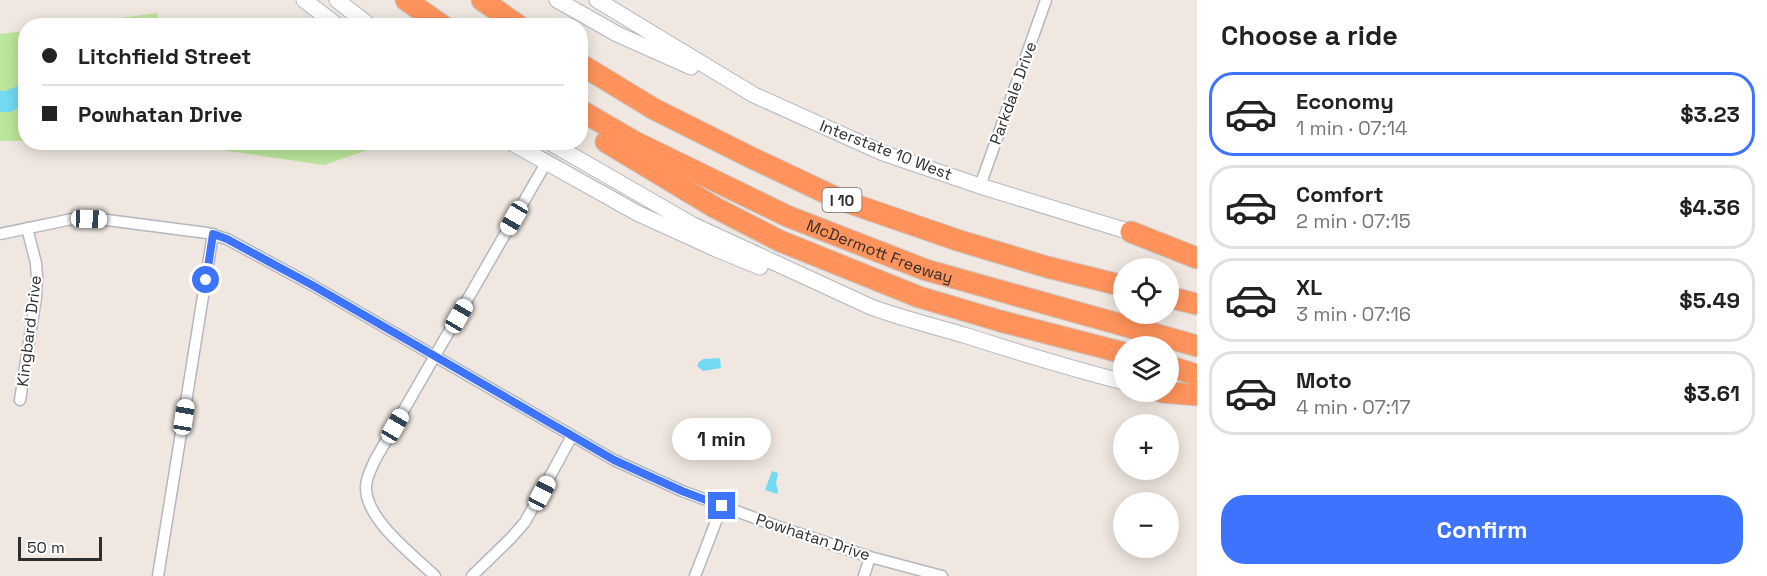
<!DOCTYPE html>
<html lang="en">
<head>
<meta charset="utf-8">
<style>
  body { margin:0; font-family:"Space Grotesk",sans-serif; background:#f2f2f2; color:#222; height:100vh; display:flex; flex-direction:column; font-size:22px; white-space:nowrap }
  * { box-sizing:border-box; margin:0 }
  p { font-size:20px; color:#767676 }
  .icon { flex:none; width:33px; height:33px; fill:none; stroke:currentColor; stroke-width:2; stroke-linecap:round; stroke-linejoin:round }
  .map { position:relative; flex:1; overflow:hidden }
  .drawer { display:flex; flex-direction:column; background:#fff; width:570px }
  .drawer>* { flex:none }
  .hud { position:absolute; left:18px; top:18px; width:570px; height:132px; border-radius:24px; box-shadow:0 3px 15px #0003; display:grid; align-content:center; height:132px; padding:0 24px; background:#fff }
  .buttons { position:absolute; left:1113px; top:258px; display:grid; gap:12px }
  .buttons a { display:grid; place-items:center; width:66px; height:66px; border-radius:50%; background:#fff; box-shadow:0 3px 15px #0003; font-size:30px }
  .scale { position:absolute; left:18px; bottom:15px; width:84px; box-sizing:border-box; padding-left:6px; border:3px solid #2d2d2d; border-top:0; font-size:16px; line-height:21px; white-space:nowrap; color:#2d2d2d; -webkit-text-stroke:4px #fff; paint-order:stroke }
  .end { position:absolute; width:27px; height:27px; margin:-14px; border:8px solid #3e73fe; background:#fff; box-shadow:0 0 0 3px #fff }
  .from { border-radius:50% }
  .bubble { position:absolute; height:42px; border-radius:21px; background:#fff; box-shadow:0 3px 15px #0003; font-size:20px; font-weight:700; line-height:42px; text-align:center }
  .car { position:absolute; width:18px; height:36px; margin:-18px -9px; border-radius:8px; box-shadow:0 0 4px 2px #0007; background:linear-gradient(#fff 24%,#345 0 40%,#fff 0 76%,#345 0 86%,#fff 0) }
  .hud b { display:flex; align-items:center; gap:21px; height:57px; font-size:22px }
  .hud b+b { border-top:2px solid #e0e0e0 }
  .hud i { width:15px; height:15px; background:#222 }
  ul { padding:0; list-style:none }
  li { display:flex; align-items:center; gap:18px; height:84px; margin:0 12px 9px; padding:0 12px; border:3px solid #e0e0e0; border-radius:24px }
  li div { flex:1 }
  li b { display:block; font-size:22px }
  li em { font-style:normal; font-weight:700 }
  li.on { border-color:#3e73fe }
  li>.icon { width:54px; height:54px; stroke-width:1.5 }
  h2 { padding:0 24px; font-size:27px; line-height:72px }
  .action { display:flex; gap:12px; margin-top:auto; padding:12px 24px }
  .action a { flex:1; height:69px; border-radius:24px; background:#3e73fe; color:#fff; font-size:24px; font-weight:700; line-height:69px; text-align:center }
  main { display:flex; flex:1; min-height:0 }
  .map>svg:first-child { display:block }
</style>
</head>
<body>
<main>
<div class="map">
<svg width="1197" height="576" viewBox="0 0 1197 576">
  <rect width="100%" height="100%" fill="#efe7e0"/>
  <path fill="#bce69c" d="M 158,13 L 155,25 L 64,25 Z
    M 25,31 L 25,141 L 0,141 L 0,34 Z
    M 173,143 L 388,142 L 388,143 L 324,165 Z"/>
  <path fill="#72dbf2" d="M 720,358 L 721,368 L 703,371 L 697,366 L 699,362 L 703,359 Z
    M 772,471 L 778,473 L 776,483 L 778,492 L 777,494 L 765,490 Z"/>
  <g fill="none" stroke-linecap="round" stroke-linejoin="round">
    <path stroke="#72dbf2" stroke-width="21" d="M 0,101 L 6,102 L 26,94"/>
    <defs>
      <path id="minor" d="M 980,186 L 1046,0
        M 0,234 L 72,219 L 107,220 L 207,233 L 227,239 L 312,285 L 614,460 L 682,491 L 782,528 L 870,557 L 942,576
        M 20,400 L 36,297 L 37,277 L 36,263 L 27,228
        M 158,576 L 213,234
        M 435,576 C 413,555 365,519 366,487 C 366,478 371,469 375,460 L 546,163
        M 472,576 L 511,538 L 525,522 L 572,436
        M 695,576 L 722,506
        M 864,576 L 870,557"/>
      <path id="secondary" d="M 304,0 L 338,26
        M 337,0 L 370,26
        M 557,0 L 617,34 L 691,67
        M 597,0 L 754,95 L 883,153 L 980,186 L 1140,235
        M 510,142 L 637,213 L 716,249 L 760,267
        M 549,142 L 693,225 L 871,307 C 901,318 933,326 964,335 C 1017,352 1070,368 1124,382"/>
      <g id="motorway">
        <path d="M 406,0 L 443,26"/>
        <path d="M 482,0 L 519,26"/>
        <path d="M 580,64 L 654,109 L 752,158 L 841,200 L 960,241 L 1047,267 L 1124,286"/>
        <path id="s1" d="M 580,110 L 635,142 L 787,216 L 926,270 L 1197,346"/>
        <path d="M 606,142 L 714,207 L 780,241 L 919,297 L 1000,321 L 1124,353"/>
        <path d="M 1131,232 L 1197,258"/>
        <path d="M 1168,297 L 1197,304"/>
        <path d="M 1168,366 L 1197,375"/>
        <path d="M 1162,392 L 1197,395"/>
      </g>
    </defs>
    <use href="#minor" stroke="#b3b7c1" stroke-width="13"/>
    <use href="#secondary" stroke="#b3b7c1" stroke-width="17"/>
    <use href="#motorway" stroke="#c8c8c8" stroke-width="23"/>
    <use href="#minor" stroke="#fff" stroke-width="10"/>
    <use href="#secondary" stroke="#fff" stroke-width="15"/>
    <use href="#motorway" stroke="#ff935b" stroke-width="21"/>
  </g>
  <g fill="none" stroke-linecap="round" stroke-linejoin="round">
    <path stroke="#3e73fe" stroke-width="8" d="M 206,280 L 213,234 L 227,239 L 312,285 L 614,460 L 682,491 L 722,506"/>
  </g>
  <g text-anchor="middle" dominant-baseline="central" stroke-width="4.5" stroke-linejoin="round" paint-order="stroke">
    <rect fill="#fff" stroke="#6c6c6c" stroke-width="1.5" x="822.5" y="188" width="39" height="24" rx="4.5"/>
    <g font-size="15" font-weight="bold" fill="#2d2d2d">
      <text x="842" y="200">I 10</text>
    </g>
    <g font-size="16" fill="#2d2d2d" stroke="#fff">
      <text transform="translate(1013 93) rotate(-70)">Parkdale Drive</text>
      <text transform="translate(886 150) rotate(21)">Interstate 10 West</text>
      <text stroke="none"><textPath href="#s1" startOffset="332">McDermott Freeway</textPath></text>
      <text transform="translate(29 331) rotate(-83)">Kingbard Drive</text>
      <text transform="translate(813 537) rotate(18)">Powhatan Drive</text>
    </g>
  </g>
</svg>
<div class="buttons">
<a><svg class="icon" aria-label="locate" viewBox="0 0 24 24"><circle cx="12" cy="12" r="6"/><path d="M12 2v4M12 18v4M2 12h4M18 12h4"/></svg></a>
<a><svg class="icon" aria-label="layers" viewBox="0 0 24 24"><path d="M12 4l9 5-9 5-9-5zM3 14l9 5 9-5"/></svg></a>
<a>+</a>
<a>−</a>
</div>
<div class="scale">50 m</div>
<i class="end from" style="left:206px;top:280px"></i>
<i class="end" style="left:722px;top:506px"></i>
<div class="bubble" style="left:672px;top:418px;width:99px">1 min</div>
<i class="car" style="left:514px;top:218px;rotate:210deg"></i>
<i class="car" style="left:89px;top:219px;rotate:92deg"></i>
<i class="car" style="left:459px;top:316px;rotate:30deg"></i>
<i class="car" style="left:184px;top:417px;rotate:9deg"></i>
<i class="car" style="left:395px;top:426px;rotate:30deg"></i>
<i class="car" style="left:542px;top:493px;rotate:28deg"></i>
<div class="hud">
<b><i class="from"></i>Litchfield Street</b>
<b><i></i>Powhatan Drive</b>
</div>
</div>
<section class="drawer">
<h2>Choose a ride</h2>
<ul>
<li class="on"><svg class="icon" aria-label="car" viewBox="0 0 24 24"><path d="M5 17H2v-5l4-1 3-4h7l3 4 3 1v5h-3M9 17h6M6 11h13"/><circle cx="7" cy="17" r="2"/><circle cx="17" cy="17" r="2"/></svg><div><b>Economy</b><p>1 min · 07:14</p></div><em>$3.23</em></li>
<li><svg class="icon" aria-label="car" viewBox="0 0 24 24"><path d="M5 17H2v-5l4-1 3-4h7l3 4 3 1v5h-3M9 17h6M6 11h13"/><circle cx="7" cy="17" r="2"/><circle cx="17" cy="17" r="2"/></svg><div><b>Comfort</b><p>2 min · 07:15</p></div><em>$4.36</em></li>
<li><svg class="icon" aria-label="car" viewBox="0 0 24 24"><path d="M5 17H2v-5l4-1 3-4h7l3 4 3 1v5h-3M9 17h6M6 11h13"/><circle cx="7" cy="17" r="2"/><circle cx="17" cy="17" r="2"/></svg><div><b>XL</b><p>3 min · 07:16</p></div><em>$5.49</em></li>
<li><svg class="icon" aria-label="car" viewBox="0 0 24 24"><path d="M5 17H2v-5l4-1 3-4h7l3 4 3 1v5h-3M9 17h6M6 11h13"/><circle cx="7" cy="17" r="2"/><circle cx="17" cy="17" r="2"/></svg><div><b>Moto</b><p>4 min · 07:17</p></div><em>$3.61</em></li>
</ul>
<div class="action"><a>Confirm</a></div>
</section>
</main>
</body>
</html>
